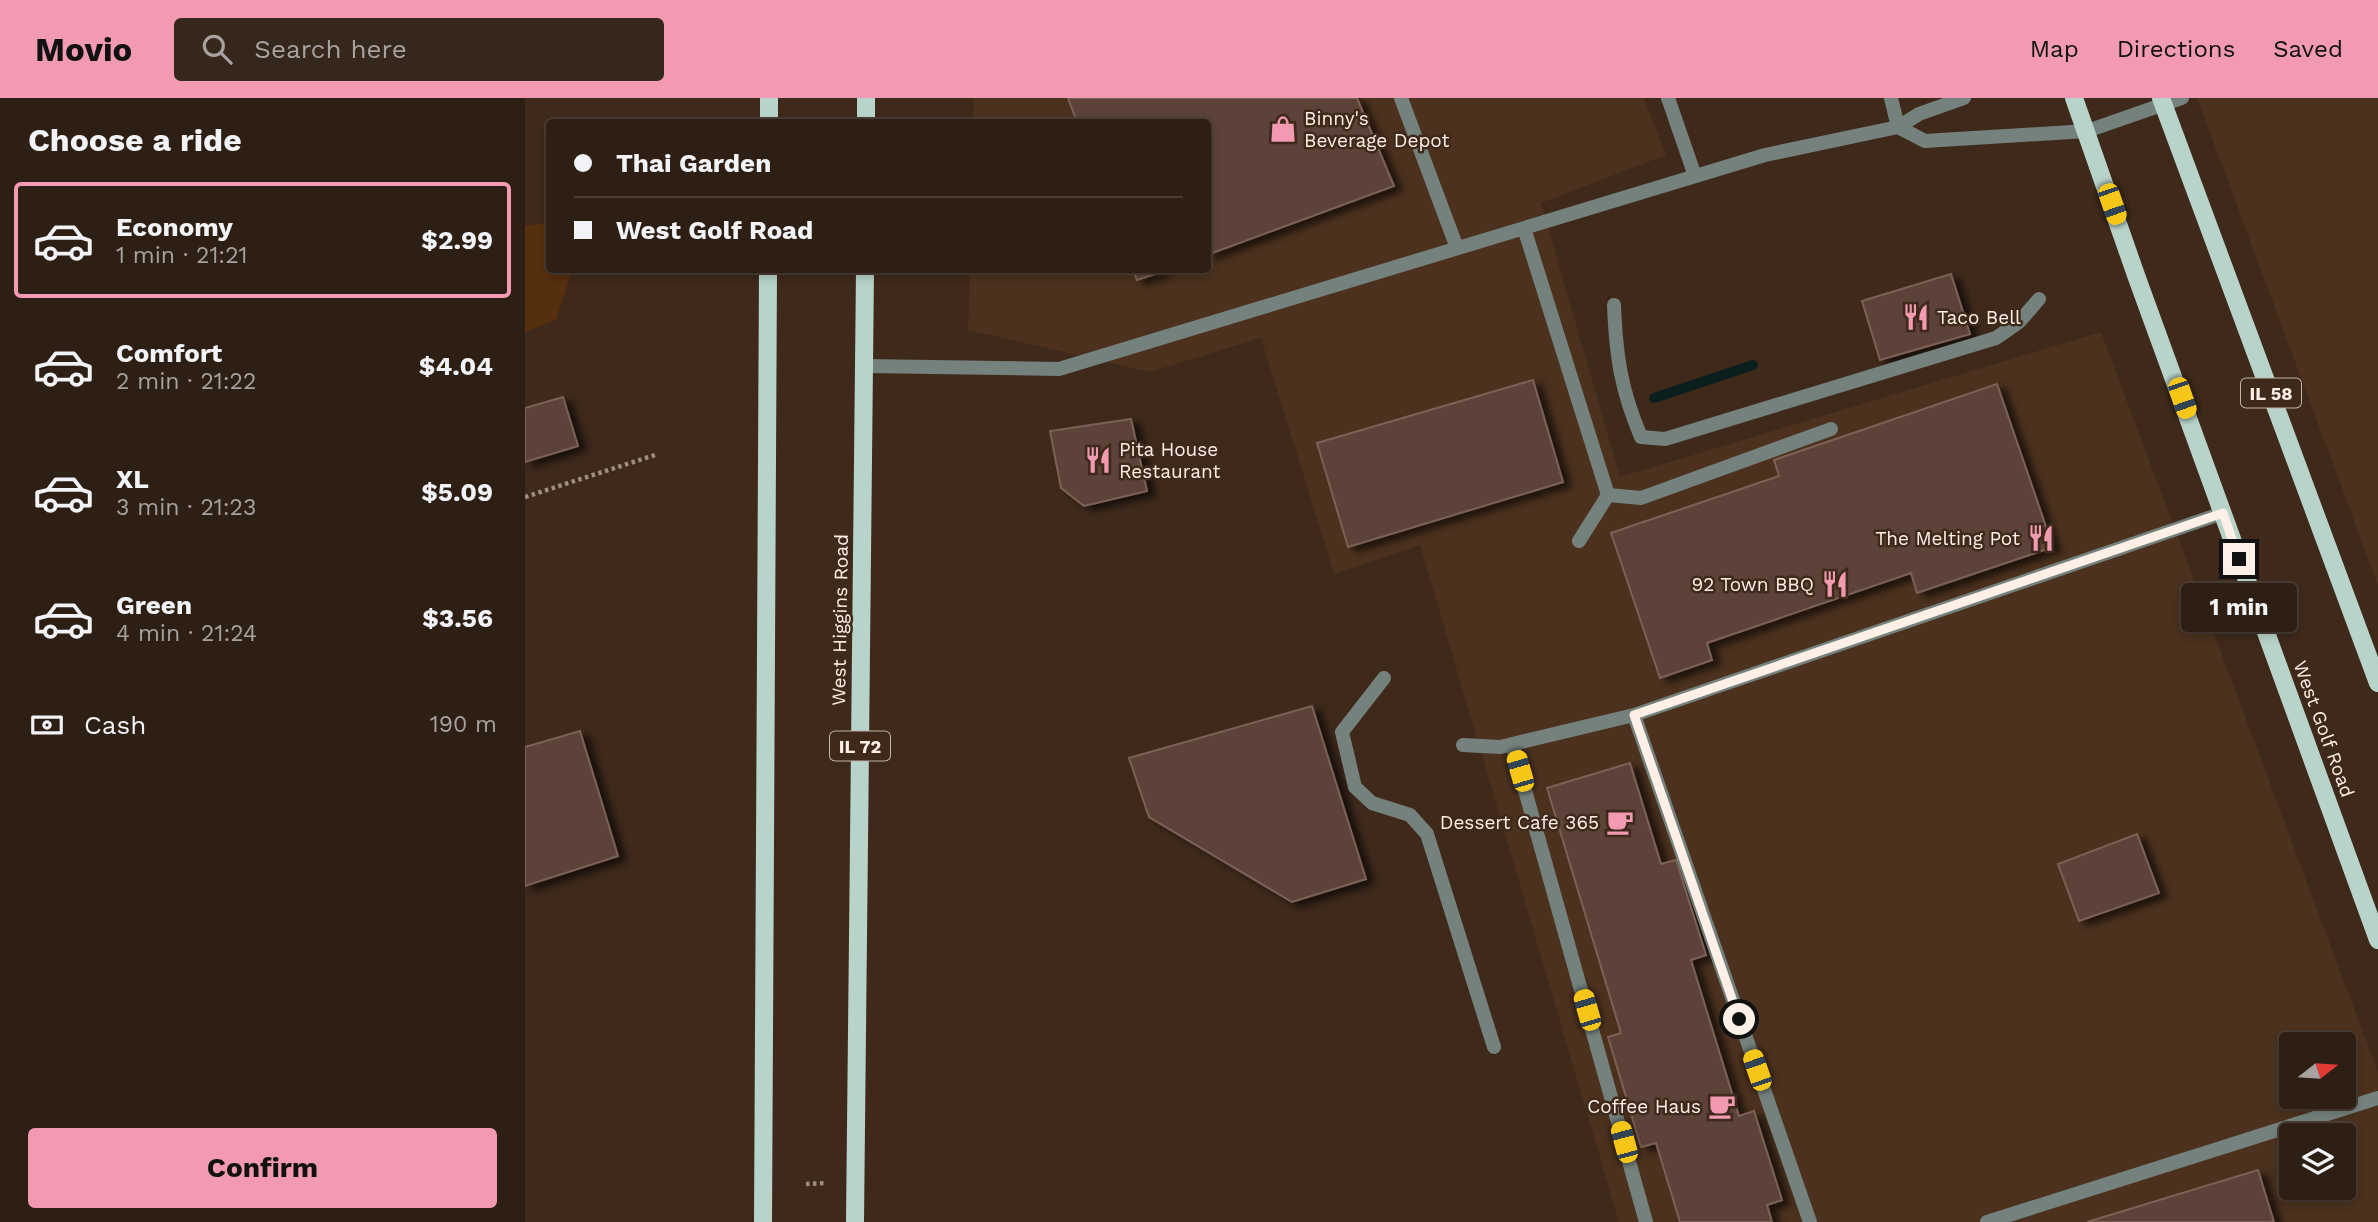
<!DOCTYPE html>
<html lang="en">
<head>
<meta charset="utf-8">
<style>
  body { margin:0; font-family:"Work Sans",sans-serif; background:#36271d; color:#f1f3f6; height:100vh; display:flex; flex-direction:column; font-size:26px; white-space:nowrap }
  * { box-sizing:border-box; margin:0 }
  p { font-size:23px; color:#a7a2a0 }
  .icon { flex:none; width:38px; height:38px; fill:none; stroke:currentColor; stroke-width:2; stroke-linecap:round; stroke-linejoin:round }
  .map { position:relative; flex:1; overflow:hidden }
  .panel { display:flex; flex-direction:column; background:#2e1f14; width:525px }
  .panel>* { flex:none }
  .hud { position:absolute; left:21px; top:21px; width:665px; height:154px; border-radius:7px; box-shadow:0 4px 10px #0003,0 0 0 2px #493d34; display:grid; align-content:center; height:154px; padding:0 28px; background:#2e1f14 }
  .needle { width:46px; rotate:73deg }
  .fabs { position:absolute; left:1754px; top:934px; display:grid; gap:14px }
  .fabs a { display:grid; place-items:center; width:77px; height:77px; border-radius:7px; background:#2e1f14; box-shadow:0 4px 10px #0003,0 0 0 2px #493d34; font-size:35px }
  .end { position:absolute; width:32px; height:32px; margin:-16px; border:9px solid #fef0e7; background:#111; box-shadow:0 0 0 4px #111 }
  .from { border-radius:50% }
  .bubble { position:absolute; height:49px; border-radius:7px; background:#2e1f14; box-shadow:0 4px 10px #0003,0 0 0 2px #493d34; font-size:23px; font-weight:700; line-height:49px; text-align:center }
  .car { position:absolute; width:21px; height:42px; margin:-21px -10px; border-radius:9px; box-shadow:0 0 5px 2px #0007; background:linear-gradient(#f5c518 24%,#345 0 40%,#f5c518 0 76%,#345 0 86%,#f5c518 0) }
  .hud b { display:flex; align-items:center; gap:24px; height:66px; font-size:26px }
  .hud b+b { border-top:2px solid #493d34 }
  .hud i { width:18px; height:18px; background:#f1f3f6 }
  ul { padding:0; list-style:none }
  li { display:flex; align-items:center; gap:21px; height:116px; margin:0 14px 10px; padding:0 14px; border:4px solid transparent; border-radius:7px }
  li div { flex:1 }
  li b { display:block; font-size:26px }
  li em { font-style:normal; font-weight:700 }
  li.on { border-color:#f19ab1 }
  li>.icon { width:63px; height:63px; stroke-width:1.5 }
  h2 { padding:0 28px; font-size:32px; line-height:84px }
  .pay { display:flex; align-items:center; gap:18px; height:77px; padding:0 28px; font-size:26px }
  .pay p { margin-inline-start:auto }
  .action { display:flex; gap:14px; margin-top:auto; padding:14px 28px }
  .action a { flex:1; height:80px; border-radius:7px; background:#f19ab1; color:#111; font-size:28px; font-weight:700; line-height:80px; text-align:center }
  header { display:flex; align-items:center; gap:42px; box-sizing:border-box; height:98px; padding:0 35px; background:#f19ab1; color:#111 }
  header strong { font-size:33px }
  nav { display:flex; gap:38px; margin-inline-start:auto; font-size:24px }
  .search { width:490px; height:63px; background:#36271d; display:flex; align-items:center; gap:18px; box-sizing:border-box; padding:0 24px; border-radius:7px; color:#a7a2a0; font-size:26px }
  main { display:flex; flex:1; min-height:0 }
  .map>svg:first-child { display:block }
</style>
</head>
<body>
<header>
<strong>Movio</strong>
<div class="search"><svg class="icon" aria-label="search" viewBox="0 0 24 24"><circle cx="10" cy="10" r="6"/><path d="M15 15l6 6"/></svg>Search here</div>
<nav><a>Map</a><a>Directions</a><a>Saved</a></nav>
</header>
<main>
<section class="panel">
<h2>Choose a ride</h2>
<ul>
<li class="on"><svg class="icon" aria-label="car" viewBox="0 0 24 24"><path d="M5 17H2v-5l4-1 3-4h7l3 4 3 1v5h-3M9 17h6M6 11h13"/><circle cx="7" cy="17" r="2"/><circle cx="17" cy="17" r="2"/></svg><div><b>Economy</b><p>1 min · 21:21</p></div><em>$2.99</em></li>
<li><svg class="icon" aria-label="car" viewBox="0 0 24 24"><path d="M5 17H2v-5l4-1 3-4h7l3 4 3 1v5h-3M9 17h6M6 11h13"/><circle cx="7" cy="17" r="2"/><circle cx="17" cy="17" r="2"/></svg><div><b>Comfort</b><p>2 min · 21:22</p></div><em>$4.04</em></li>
<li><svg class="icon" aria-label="car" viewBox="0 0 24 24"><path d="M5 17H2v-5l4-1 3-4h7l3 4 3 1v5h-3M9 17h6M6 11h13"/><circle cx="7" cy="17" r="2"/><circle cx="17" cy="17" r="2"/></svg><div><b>XL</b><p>3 min · 21:23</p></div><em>$5.09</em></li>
<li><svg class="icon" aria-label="car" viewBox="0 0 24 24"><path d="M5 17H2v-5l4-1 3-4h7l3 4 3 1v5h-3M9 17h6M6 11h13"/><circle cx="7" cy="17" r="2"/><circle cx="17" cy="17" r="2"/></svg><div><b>Green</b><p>4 min · 21:24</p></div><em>$3.56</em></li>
</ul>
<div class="pay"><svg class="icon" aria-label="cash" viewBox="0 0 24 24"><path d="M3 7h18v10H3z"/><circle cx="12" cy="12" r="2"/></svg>Cash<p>190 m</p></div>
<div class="action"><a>Confirm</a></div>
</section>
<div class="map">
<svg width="1853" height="1124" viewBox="0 0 1853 1124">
  <defs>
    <filter id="shadow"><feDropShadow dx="8" dy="4.5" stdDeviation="3.5" flood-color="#0009"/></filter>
  </defs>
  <rect width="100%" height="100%" fill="#3e291b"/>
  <path fill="#4b311e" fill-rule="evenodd" d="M 449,0 L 1119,0 L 1141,57 L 1016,105 L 1095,379 L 1576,234 L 1853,974 L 1853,1124 L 1094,1124 L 895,447 L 809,476 L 736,240 L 625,274 L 443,232 L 445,172 L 682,172 L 682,24 L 448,24 ZM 1766,947 L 1818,947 L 1818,999 L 1766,999 ZM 1766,1038 L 1818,1038 L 1818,1090 L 1766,1090 Z
    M 1672,0 L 1853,0 L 1853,487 Z"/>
  <path fill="#562f0e" d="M 24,124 L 24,172 L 47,172 L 31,222 L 0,234 L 0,128 Z"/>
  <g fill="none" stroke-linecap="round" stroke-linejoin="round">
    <path stroke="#0c1f1f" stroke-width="10" d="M 1129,300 L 1228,267"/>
  </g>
  <path fill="#5b4337" stroke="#7b6155" stroke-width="2" filter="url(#shadow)" d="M 543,0 L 832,0 L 869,88 L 682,157 L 682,24 L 552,24 Z
    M 608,172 L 642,172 L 612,182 Z
    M 1426,176 L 1445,236 L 1355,262 L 1337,203 Z
    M 1008,282 L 1038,384 L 823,449 L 792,345 Z
    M 1472,286 L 1528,449 L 1392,495 L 1386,475 L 1182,545 L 1187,562 L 1135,580 L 1086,435 L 1254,378 L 1249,362 Z
    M 38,299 L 53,348 L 0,364 L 0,310 Z
    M 606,321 L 622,393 L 559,408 L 536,390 L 525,333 Z
    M 787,608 L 841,781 L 767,804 L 624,719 L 604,660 Z
    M 55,633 L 93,758 L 0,788 L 0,649 Z
    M 1105,665 L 1136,766 L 1151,762 L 1181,857 L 1166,862 L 1214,1018 L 1229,1013 L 1257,1102 L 1242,1107 L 1247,1124 L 1155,1124 L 1131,1045 L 1116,1049 L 1083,939 L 1096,935 L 1022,690 Z
    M 1612,736 L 1634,795 L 1554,823 L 1533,766 Z
    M 1733,1072 L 1749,1124 L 1562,1124 Z"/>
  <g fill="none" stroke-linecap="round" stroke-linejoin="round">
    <path stroke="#9f8d82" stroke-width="4.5" stroke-dasharray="3.5 3.5" stroke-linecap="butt" d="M 0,399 L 130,357
      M 281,1086 L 301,1085"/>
    <path stroke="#74817c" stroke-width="14" d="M 876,0 L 932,150
      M 1143,0 L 1170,78
      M 1366,0 L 1373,29
      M 1373,29 L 1400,43 L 1562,33
      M 999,130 L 1083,397 L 1054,443
      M 1089,207 C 1091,258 1096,292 1116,339 L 1140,341 L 1471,240 L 1494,224 L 1514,201
      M 339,268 L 534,271 L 1240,57 L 1373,29 L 1394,16 L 1439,0
      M 1083,397 L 1116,400 L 1306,331
      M 859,580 L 817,634 L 830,689 L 847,705 L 885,717 L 902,736 L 969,949
      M 987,646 L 1121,1124
      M 938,647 L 975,649 L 1109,617
      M 1285,1124 L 1109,617 L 1698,415
      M 1462,1124 L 1853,1000"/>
    <path stroke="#74817c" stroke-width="14" d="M 1562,33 L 1657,0"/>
    <path stroke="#b8d3c9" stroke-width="18" d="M 1549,0 L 1612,180 L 1853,842
      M 1636,0 L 1853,585
      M 244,24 L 244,0
      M 341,24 L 341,0
      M 238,1124 L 243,172
      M 330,1124 L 340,172"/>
  </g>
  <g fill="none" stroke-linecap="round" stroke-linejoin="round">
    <path stroke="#fef0e7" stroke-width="9" d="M 1214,921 L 1109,617 L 1698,415 L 1714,461"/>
  </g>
  <defs>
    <symbol id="shop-bare" viewBox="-9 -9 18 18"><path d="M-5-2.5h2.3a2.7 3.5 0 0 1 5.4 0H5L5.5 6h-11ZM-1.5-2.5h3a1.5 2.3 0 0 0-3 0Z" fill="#f19ab1" stroke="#3e291b" stroke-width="2.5" paint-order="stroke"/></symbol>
    <symbol id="restaurant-bare" viewBox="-9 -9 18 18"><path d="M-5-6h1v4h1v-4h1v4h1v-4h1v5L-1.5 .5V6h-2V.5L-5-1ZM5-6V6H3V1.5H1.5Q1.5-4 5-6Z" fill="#f19ab1" stroke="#3e291b" stroke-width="2.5" paint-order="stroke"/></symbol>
    <symbol id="cafe-bare" viewBox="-9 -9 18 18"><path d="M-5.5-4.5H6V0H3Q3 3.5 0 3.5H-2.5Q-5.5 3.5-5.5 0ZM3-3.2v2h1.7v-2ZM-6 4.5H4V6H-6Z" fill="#f19ab1" stroke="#3e291b" stroke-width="2.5" paint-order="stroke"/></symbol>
  </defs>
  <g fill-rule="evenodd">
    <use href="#shop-bare" x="739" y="12" width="38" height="38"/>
    <use href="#restaurant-bare" x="1372" y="200" width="38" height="38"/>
    <use href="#restaurant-bare" x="554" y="343" width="38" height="38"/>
    <use href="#restaurant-bare" x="1497" y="421" width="38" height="38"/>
    <use href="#restaurant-bare" x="1291" y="467" width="38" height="38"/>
    <use href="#cafe-bare" x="1076" y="705" width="38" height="38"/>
    <use href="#cafe-bare" x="1178" y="989" width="38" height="38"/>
  </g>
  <g text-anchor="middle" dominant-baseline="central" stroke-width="5" stroke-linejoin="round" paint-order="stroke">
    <g fill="#3e291b" stroke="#c4b4aa" stroke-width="2">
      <rect x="1716" y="280.5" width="60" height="29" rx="5"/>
      <rect x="305" y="633.5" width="60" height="29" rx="5"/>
    </g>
    <g font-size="18" font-weight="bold" fill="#fef0e7">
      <text x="1746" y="295">IL 58</text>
      <text x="335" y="648">IL 72</text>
    </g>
    <g font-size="19" fill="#fef0e7" stroke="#3e291b" text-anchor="end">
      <text x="779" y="20" text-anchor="start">Binny's<tspan x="779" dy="22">Beverage Depot</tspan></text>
      <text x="1412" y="219" text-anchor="start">Taco Bell</text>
      <text x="594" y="351" text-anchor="start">Pita House<tspan x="594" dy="22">Restaurant</tspan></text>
      <text x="1495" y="440">The Melting Pot</text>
      <text x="1289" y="486">92 Town BBQ</text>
      <text x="1074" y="724">Dessert Cafe 365</text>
      <text x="1176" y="1008">Coffee Haus</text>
    </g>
    <g font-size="19" fill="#fef0e7" stroke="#3e291b">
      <text transform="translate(315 522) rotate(-89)">West Higgins Road</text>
      <text transform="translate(1799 631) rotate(70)">West Golf Road</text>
    </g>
  </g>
</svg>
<div class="fabs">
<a><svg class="needle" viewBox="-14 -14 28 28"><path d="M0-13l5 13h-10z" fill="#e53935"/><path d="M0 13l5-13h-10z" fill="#a7a2a0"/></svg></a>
<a><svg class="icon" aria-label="layers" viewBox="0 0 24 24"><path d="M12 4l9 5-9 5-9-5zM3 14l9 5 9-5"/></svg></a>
</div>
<i class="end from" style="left:1214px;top:921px"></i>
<i class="end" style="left:1714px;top:461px"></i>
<div class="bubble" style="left:1656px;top:485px;width:116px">1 min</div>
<i class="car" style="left:1587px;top:106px;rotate:161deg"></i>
<i class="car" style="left:1657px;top:300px;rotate:161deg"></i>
<i class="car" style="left:995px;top:673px;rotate:344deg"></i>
<i class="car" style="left:1062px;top:912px;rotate:344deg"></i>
<i class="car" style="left:1232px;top:972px;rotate:341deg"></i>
<i class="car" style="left:1099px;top:1044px;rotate:345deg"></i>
<div class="hud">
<b><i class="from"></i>Thai Garden</b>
<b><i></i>West Golf Road</b>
</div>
</div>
</main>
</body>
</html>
